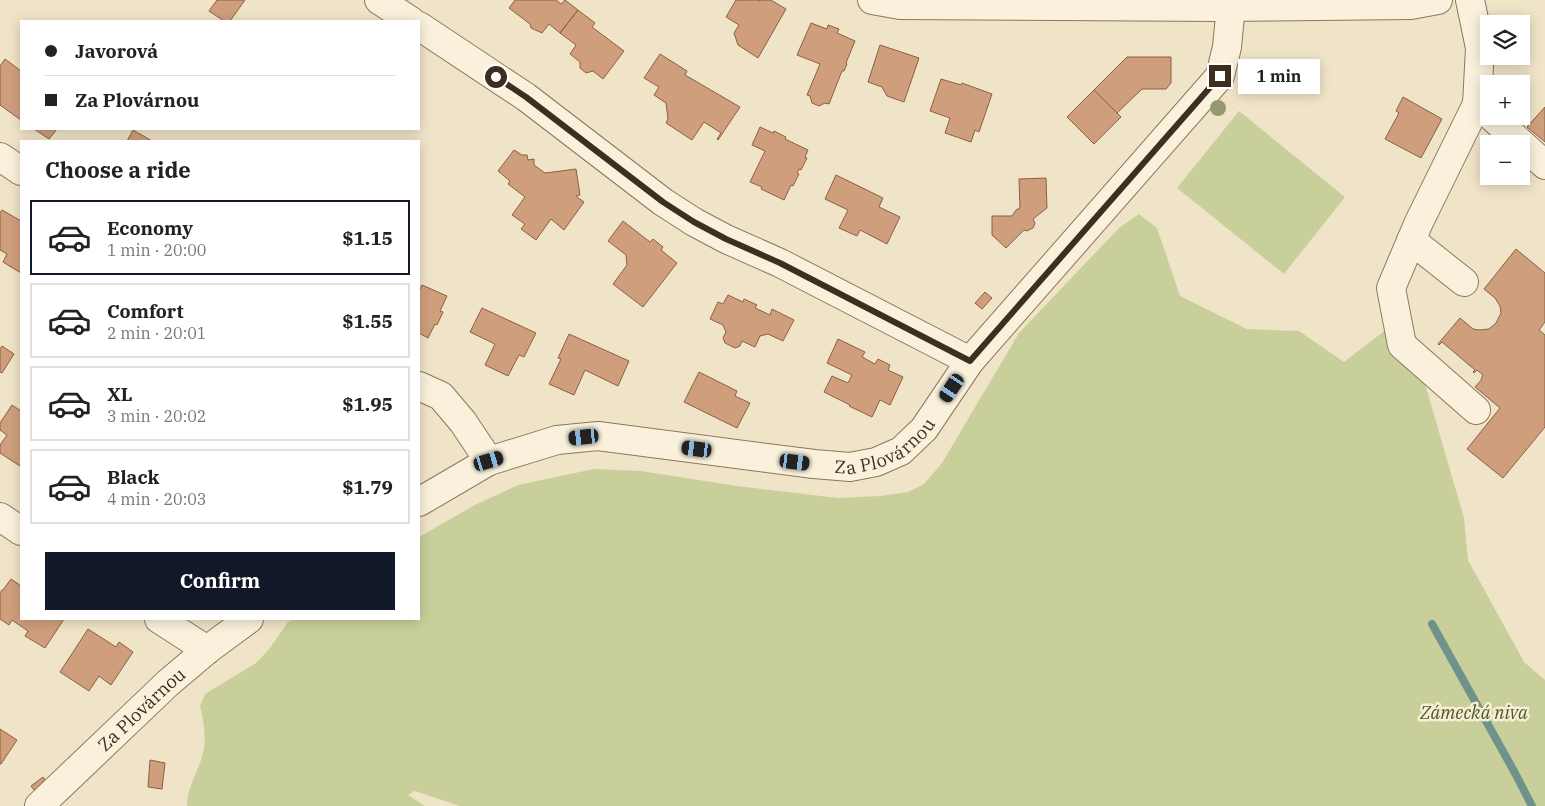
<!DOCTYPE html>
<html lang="en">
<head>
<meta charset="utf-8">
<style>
  body { margin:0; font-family:"IBM Plex Serif",serif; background:#f6f6f6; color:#222; height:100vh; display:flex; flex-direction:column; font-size:19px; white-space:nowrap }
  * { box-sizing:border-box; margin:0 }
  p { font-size:16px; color:#767676 }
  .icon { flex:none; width:28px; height:28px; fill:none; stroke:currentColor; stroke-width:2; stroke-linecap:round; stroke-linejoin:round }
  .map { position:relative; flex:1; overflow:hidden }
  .panel { position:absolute; left:20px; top:140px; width:400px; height:480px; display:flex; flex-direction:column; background:#fff; border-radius:0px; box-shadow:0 2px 12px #0003 }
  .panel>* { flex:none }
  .top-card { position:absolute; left:20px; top:20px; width:400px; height:110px; border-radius:0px; box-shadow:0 2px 12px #0003; display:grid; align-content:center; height:110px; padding:0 25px; background:#fff }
  .fabs { position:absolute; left:1480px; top:15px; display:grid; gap:10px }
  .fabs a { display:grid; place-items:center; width:50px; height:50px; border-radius:0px; background:#fff; box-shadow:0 2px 12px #0003; font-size:25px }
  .end { position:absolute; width:22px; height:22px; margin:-11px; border:6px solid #3d2e20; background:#fff; box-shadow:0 0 0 2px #fff }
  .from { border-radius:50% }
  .bubble { position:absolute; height:35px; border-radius:0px; background:#fff; box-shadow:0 2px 12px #0003; font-size:16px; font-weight:700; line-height:35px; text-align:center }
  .car { position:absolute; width:15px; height:30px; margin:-15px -8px; border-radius:6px; box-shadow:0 0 4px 1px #0007; background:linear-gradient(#222 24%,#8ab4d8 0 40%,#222 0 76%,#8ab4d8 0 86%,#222 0) }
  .top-card b { display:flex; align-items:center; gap:18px; height:48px; font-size:19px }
  .top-card b+b { border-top:1px solid #e0e0e0 }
  .top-card i { width:12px; height:12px; background:#222 }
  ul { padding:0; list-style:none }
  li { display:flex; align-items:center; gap:15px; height:75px; margin:0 10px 8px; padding:0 15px; border:2px solid #e0e0e0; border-radius:0px }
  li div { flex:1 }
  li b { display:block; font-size:19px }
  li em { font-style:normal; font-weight:700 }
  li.active { border-color:#111827 }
  li>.icon { width:45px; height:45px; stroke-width:1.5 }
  h2 { padding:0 25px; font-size:22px; line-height:60px }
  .primary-button { display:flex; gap:10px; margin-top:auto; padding:10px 25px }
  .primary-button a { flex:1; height:58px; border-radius:0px; background:#111827; color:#fff; font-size:20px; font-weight:700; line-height:58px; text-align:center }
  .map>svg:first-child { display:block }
</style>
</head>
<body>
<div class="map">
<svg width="1545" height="806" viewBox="0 0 1545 806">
  <rect width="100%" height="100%" fill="#f0e4c8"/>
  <path fill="#c9cf9b" d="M 1239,111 L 1345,197 L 1284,274 L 1177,188 Z
    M 1139,214 L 1157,228 L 1180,296 L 1247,329 L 1299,331 L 1344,362 L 1405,315 L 1464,518 L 1468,560 L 1524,662 L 1545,680 L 1545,806 L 460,806 L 415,791 L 408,795 L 425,806 L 187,806 C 187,789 197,773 202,757 C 207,741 204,721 200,706 L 205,694 L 256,663 L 270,648 L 288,622 L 293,619 L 419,619 L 419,537 L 475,505 L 518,485 L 594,469 L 641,471 L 737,486 L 838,498 L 880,496 L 908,492 L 924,484 L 942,463 L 1019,333 L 1119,228 Z"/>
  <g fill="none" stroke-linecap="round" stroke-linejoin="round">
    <path stroke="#6f938a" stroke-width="8" d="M 1432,624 L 1515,773 L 1532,806"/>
  </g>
  <path fill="#cf9f7d" stroke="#8d5f41" d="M 217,0 L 245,0 L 230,21 L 224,21 L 209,11 Z
    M 515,0 L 556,0 L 561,4 L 565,0 L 578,10 L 560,33 L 549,24 L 542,33 L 531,28 L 530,24 L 509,8 Z
    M 736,0 L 757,0 L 760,1 L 760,0 L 771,0 L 786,9 L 758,58 L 738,45 L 734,33 L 739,25 L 726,17 Z
    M 578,10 L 595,23 L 592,27 L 624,51 L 603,79 L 593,71 L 586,73 L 580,68 L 580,62 L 570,54 L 576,45 L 560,33 Z
    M 811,23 L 827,29 L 828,25 L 839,29 L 837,33 L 855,41 L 846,63 L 847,64 L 844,71 L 842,71 L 829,104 L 825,103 L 819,106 L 812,103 L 810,96 L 807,95 L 820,64 L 797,55 Z
    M 880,45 L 919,58 L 904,102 L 887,96 L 882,87 L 868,82 Z
    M 660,54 L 687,71 L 685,75 L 740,107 L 718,140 L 717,139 L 721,133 L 704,122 L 692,140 L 666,123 L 668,119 L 666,103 L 654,95 L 659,87 L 644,78 Z
    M 1127,57 L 1171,57 L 1171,83 L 1166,89 L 1142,89 L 1117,113 L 1094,90 Z
    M 5,59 L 21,71 L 21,120 L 0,105 L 0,66 Z
    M 941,79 L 961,85 L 962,83 L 992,94 L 979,132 L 975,130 L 971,142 L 945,133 L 950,118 L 930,111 Z
    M 1094,90 L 1121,117 L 1094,144 L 1067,117 Z
    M 1403,97 L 1442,119 L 1421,158 L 1385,139 L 1399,113 L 1396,111 Z
    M 1545,107 L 1545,142 L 1527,127 Z
    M 760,127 L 773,133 L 774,131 L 786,137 L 785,139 L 808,150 L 805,157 L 807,158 L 801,170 L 799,169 L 797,173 L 799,174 L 793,186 L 791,185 L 784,200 L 761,189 L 762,187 L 750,182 L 765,151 L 752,145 Z
    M 34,129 L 57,129 L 49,139 Z
    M 133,130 L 152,141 L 127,141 Z
    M 514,150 L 522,155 L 527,155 L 528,160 L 534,159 L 534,165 L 545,173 L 576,169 L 580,195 L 576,196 L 577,197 L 584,202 L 564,230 L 551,219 L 536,240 L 521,229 L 525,224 L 512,215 L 525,197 L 508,184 L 510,181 L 498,171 Z
    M 836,175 L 883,198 L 879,207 L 900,217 L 887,244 L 860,230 L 857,236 L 839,228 L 848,210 L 825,199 Z
    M 1046,178 L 1047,208 L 1033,219 L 1035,223 L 1033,228 L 1027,231 L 1024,230 L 1006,248 L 992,235 L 992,216 L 1012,216 L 1016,210 L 1020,208 L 1019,179 Z
    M 2,210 L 21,221 L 21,273 L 3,262 L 7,254 L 0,250 L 0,213 Z
    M 623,221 L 650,242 L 653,239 L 663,247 L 661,250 L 677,263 L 643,307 L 613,284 L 627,265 L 626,255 L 608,241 Z
    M 1516,249 L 1545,273 L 1545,322 L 1539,330 L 1545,335 L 1545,427 L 1503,478 L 1467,449 L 1500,408 L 1475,387 L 1482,379 L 1481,379 L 1483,375 L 1477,370 L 1474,373 L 1473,372 L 1475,370 L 1442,342 L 1439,345 L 1438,344 L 1460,318 L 1473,329 L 1480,330 L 1489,329 L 1496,323 L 1501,313 L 1500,306 L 1495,298 L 1484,289 Z
    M 422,285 L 447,296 L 440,311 L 443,312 L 437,325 L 435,324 L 428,338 L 419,333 L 419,291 Z
    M 985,292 L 992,298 L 982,309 L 975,303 Z
    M 728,295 L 743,302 L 744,299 L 757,305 L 755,308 L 770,315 L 772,309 L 794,320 L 783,341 L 768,334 L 760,336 L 755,347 L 742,341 L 740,346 L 735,348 L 725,343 L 723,338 L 726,332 L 723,325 L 710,319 L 718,302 L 723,304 Z
    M 482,308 L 536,333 L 524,357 L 519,355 L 508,376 L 485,365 L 495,344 L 470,332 Z
    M 569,334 L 629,361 L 618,386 L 585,370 L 574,395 L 549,384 L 561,359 L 558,358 Z
    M 838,339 L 865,352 L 862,357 L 875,364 L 878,359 L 890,365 L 888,370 L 903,377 L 890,405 L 880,400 L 872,417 L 849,406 L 850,405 L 824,392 L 832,376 L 848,383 L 852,375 L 827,363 Z
    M 2,346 L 14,354 L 2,373 L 0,372 L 0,349 Z
    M 699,372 L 737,391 L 735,396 L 750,403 L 737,428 L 684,402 Z
    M 12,405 L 21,411 L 21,463 L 20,466 L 0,453 L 0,445 L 7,435 L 0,430 L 0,423 Z
    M 11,579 L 21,586 L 21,619 L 64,619 L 45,648 L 25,636 L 28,631 L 12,620 L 9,625 L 0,619 L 0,593 L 2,590 L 3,590 Z
    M 88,629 L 116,647 L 119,642 L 133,652 L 111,685 L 99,676 L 89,691 L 60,672 Z
    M 0,729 L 17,740 L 1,764 L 0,764 Z
    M 150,760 L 165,763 L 162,789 L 148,787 Z
    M 43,777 L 50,785 L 38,795 L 31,786 Z"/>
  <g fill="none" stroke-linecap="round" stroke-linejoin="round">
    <defs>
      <g id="minor">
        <path d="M 379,0 L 411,21"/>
        <path d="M 872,0 L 900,5 L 1219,7 L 1411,5 L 1438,0"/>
        <path d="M 1470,0 L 1480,48 L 1477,104 L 1489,114"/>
        <path d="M 419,26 L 526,97 L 663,202 L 694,222 L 726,239 L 780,263 L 970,361"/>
        <path d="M 1491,116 L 1545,165"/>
        <path d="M 0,157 L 21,171"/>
        <path d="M 1411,240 L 1464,282"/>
        <path d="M 419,386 L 441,396 L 463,422 L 489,461"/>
        <path d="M 1476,410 L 1402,345 L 1391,288 L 1419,222 L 1477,104"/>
        <path id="s1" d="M 419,502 L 489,461 L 557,440 L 598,436 L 814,464 L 850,467 L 876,462 L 901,451 L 924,429 L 970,361 L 1220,76 L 1227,47 L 1231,6"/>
        <path d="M 0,517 L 21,531"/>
        <path d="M 159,619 L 207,650"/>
        <path id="s2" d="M 39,806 L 168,683 L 207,650 L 249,619"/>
      </g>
    </defs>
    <use href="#minor" stroke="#8d765c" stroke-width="30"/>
    <use href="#minor" stroke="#faf1dc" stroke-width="28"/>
  </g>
  <circle fill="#96986f" cx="1218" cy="108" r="8"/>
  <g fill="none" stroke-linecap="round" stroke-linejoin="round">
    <path stroke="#3d2e20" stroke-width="6" d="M 496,77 L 526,97 L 663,202 L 694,222 L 726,239 L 780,263 L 970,361 L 1220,76"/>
  </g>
  <g text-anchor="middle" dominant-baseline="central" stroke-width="5" stroke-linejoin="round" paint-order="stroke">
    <g font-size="18" fill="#3d2e20" stroke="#f7eed8">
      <text stroke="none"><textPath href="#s1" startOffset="488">Za Plovárnou</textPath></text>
      <text stroke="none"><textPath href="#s2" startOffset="141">Za Plovárnou</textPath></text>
    </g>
    <g font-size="18" font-style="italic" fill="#4d5a26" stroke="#f7eed8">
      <text x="1474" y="712">Zámecká niva</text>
    </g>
  </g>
</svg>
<div class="fabs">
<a><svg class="icon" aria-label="layers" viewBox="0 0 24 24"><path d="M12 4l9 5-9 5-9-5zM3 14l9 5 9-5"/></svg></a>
<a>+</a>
<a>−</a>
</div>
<i class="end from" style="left:496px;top:77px"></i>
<i class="end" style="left:1220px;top:76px"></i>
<div class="bubble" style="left:1238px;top:59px;width:82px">1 min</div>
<i class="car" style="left:952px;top:388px;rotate:214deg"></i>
<i class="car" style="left:584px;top:437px;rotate:264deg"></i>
<i class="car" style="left:697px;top:449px;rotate:277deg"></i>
<i class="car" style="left:489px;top:461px;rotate:73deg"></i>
<i class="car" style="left:795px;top:462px;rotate:97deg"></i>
<div class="top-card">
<b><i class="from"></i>Javorová</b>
<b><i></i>Za Plovárnou</b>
</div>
<section class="panel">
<h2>Choose a ride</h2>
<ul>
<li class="active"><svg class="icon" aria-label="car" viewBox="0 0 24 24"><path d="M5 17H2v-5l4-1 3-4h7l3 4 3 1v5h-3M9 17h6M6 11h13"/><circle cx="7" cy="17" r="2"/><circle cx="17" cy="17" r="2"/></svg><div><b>Economy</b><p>1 min · 20:00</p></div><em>$1.15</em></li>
<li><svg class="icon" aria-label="car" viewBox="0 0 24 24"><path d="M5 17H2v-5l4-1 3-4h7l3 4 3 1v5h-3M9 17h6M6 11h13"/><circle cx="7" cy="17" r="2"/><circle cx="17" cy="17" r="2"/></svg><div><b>Comfort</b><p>2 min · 20:01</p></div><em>$1.55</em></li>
<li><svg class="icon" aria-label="car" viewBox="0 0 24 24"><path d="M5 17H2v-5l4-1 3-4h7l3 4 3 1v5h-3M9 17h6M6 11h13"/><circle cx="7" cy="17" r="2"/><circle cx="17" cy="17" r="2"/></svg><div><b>XL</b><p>3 min · 20:02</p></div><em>$1.95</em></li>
<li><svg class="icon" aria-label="car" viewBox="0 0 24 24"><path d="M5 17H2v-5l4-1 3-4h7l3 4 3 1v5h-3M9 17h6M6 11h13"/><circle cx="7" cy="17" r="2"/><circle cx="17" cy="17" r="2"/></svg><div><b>Black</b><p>4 min · 20:03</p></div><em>$1.79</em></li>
</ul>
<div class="primary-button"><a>Confirm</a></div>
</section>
</div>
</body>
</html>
